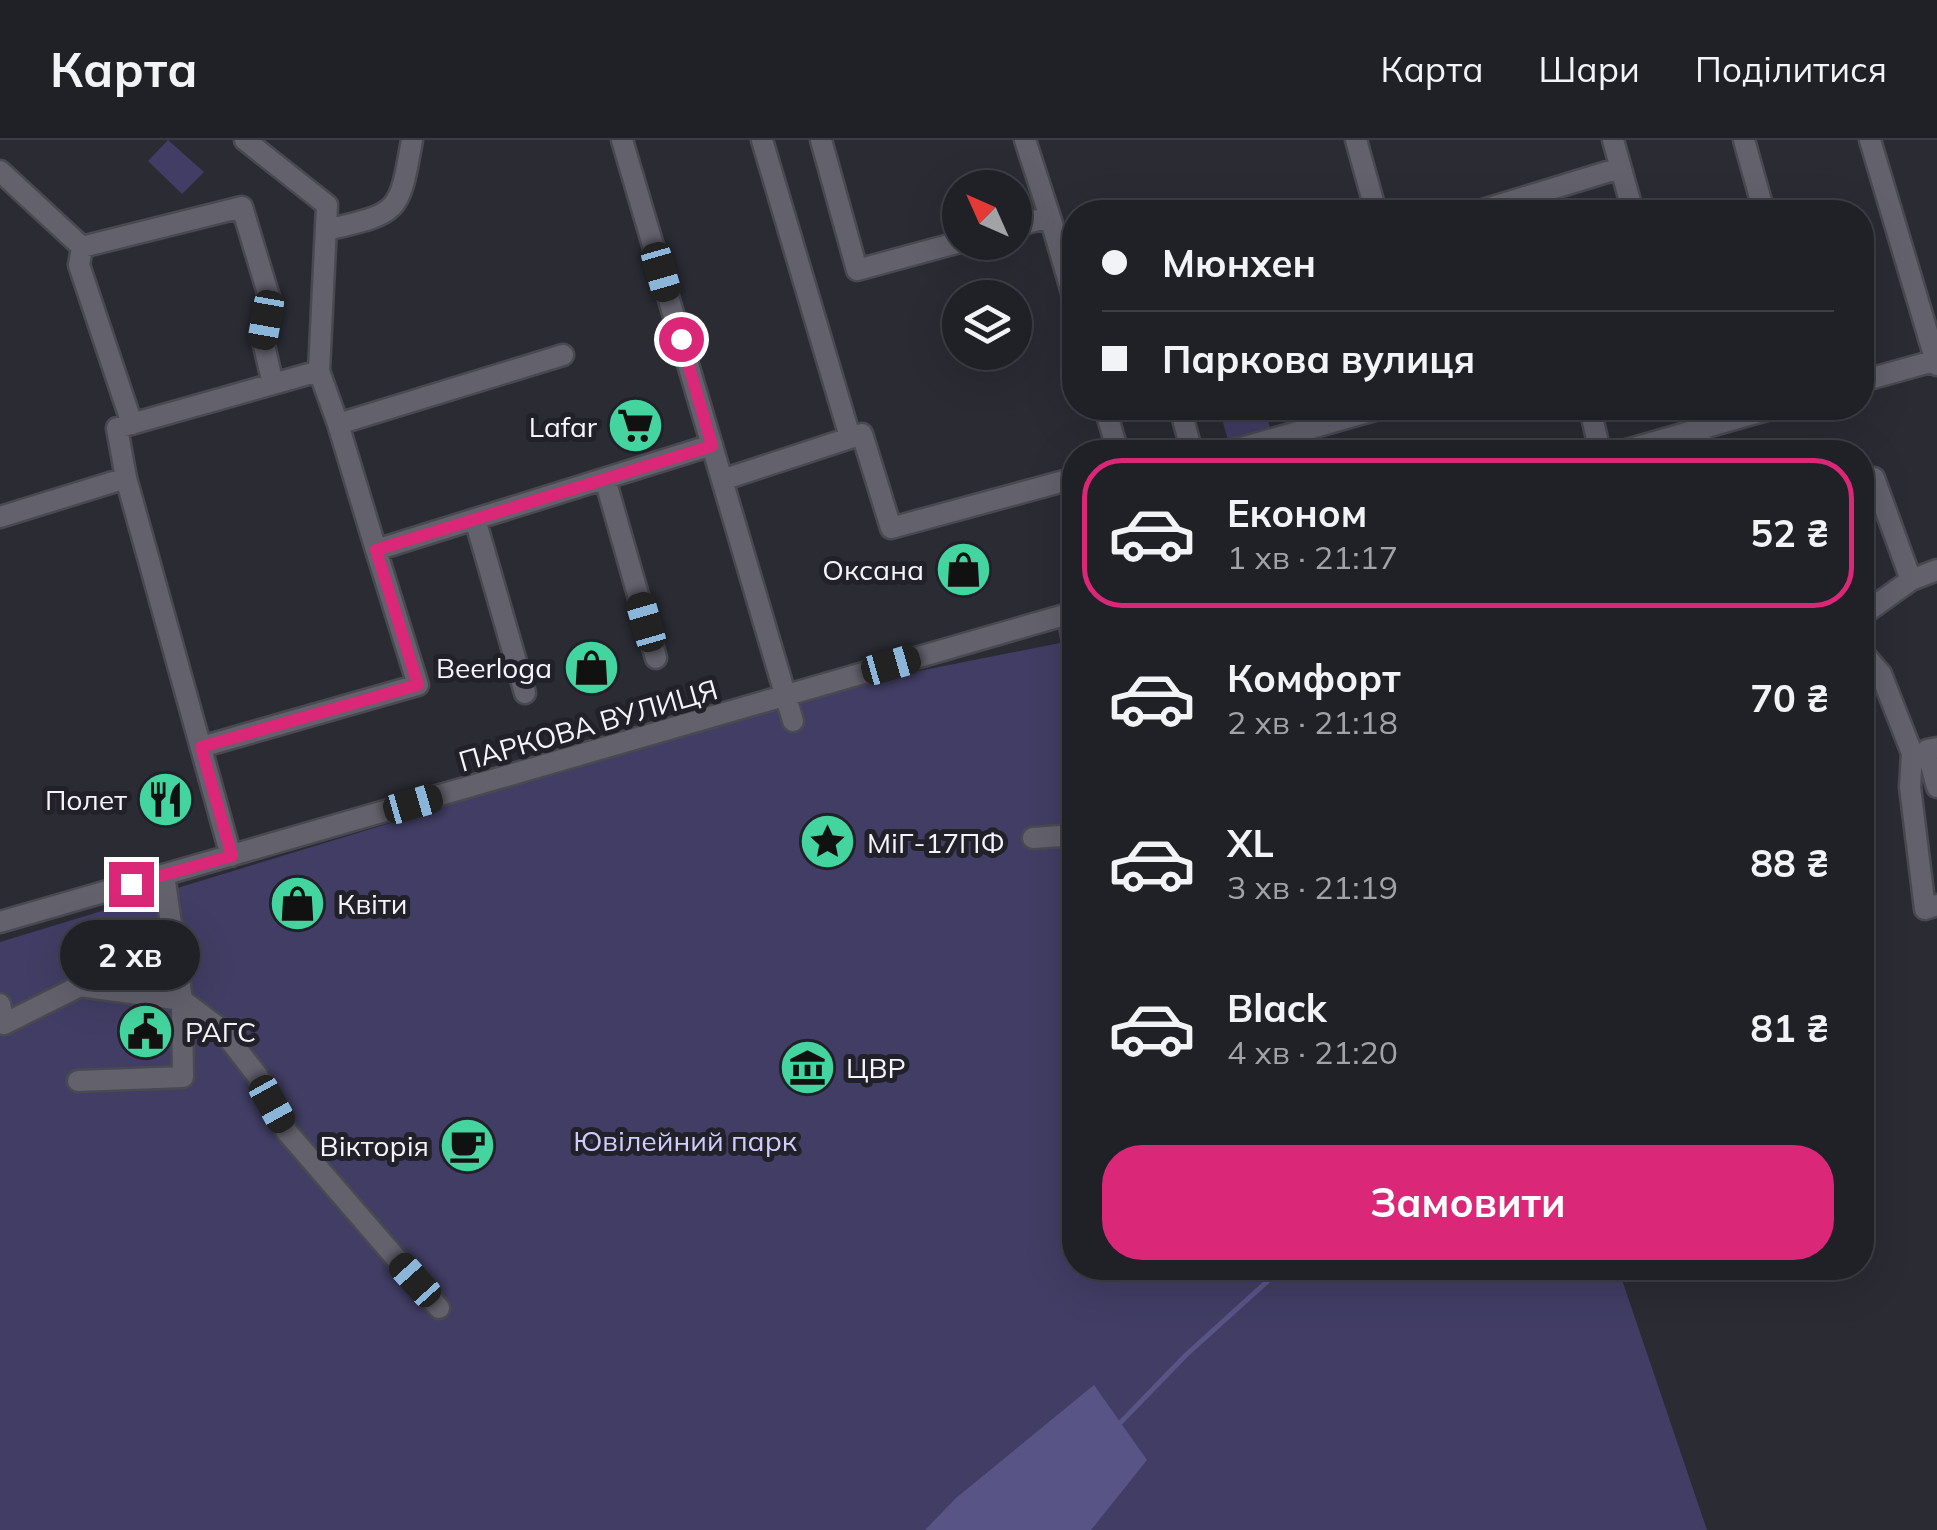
<!DOCTYPE html>
<html lang="uk">
<head>
<meta charset="utf-8">
<style>
  body { margin:0; font-family:Mulish,sans-serif; background:#2d2d33; color:#f1f3f6; height:100vh; display:flex; flex-direction:column; font-size:38px; white-space:nowrap }
  * { box-sizing:border-box; margin:0 }
  p { font-size:32px; color:#a2a3a7 }
  .icon { flex:none; width:55px; height:55px; fill:none; stroke:currentColor; stroke-width:2; stroke-linecap:round; stroke-linejoin:round }
  .map { position:relative; flex:1; overflow:hidden }
  .details { position:absolute; left:1062px; top:300px; width:812px; height:840px; display:flex; flex-direction:column; background:#202027; border-radius:40px; box-shadow:0 10px 40px #0002,0 0 0 2px #3d3e44 }
  .details>* { flex:none }
  .banner { position:absolute; left:1062px; top:60px; width:812px; height:220px; border-radius:40px; box-shadow:0 10px 40px #0002,0 0 0 2px #3d3e44; display:grid; align-content:center; height:220px; padding:0 40px; background:#202027 }
  .needle { width:65px; rotate:315deg }
  .fabs { position:absolute; left:942px; top:30px; display:grid; gap:20px }
  .fabs a { display:grid; place-items:center; width:90px; height:90px; border-radius:50%; background:#202027; box-shadow:0 10px 40px #0002,0 0 0 2px #3d3e44; font-size:50px }
  .end { position:absolute; width:45px; height:45px; margin:-22px; border:12px solid #db2777; background:#fff; box-shadow:0 0 0 5px #fff }
  .from { border-radius:50% }
  .bubble { position:absolute; height:70px; border-radius:35px; background:#202027; box-shadow:0 10px 40px #0002,0 0 0 2px #3d3e44; font-size:32px; font-weight:700; line-height:70px; text-align:center }
  .car { position:absolute; width:30px; height:60px; margin:-30px -15px; border-radius:12px; box-shadow:0 0 8px 2px #0007; background:linear-gradient(#222 24%,#8ab4d8 0 40%,#222 0 76%,#8ab4d8 0 86%,#222 0) }
  .banner b { display:flex; align-items:center; gap:35px; height:95px; font-size:38px }
  .banner b+b { border-top:2px solid #3d3e44 }
  .banner i { width:25px; height:25px; background:#f1f3f6 }
  ul { padding:18px 0 0; list-style:none }
  li { display:flex; align-items:center; gap:30px; height:150px; margin:0 20px 15px; padding:0 20px; border:5px solid transparent; border-radius:40px }
  li div { flex:1 }
  li b { display:block; font-size:38px }
  li em { font-style:normal; font-weight:700 }
  li.selected { border-color:#db2777 }
  li>.icon { width:90px; height:90px; stroke-width:1.5 }
  .button { display:flex; gap:20px; margin-top:auto; padding:20px 40px }
  .button a { flex:1; height:115px; border-radius:40px; background:#db2777; color:#fff; font-size:40px; font-weight:700; line-height:115px; text-align:center }
  header { display:flex; align-items:center; gap:60px; box-sizing:border-box; height:140px; padding:0 50px; background:#202027; border-bottom:2px solid #3d3e44 }
  header strong { font-size:48px }
  nav { display:flex; gap:55px; margin-inline-start:auto; font-size:35px }
  .map>svg:first-child { display:block }
</style>
</head>
<body>
<header>
<strong>Карта</strong>
<nav><a>Карта</a><a>Шари</a><a>Поділитися</a></nav>
</header>
<div class="map">
<svg width="1937" height="1390" viewBox="0 0 1937 1390">
  <rect width="100%" height="100%" fill="#2b2b34"/>
  <path fill="#413d64" d="M 168,0 L 204,32 L 182,54 L 148,21 Z
    M 1257,268 L 1264,268 L 1270,287 L 1228,300 L 1222,279 Z
    M 1075,500 L 1075,1128 L 1618,1128 L 1707,1390 L 0,1390 L 0,802 L 833,548 Z"/>
  <path fill="#595486" d="M 1094,1245 L 1147,1320 L 1091,1390 L 925,1390 L 956,1358 Z"/>
  <g fill="none" stroke-linecap="round" stroke-linejoin="round">
    <path stroke="#595486" stroke-width="5" d="M 1120,1283 L 1186,1215 L 1282,1128"/>
    <defs>
      <path id="minor" d="M 622,0 L 793,581
        M 762,0 L 850,297
        M 821,0 L 857,130 L 960,102
        M 1025,0 L 1050,77
        M 1356,0 L 1376,72
        M 1613,0 L 1633,72
        M 1744,0 L 1764,72
        M 1870,0 L 1937,225
        M 0,31 L 82,107 L 242,67 L 270,160 L 263,201 L 273,244
        M 1476,72 L 1620,28
        M 1015,86 L 1050,77 L 1075,163
        M 326,90 C 400,73 399,74 412,0
        M 82,107 L 79,125 L 132,284
        M 319,231 L 338,284
        M 1862,241 L 1937,220
        M 1105,268 L 1118,312
        M 1180,268 L 1192,312
        M 1590,268 L 1600,312
        M 1698,290 L 1704,312
        M 1227,312 L 1382,268
        M 1619,312 L 1774,268
        M 126,338 L 117,288 L 319,231 L 327,65 L 245,0
        M 605,339 L 656,518
        M 722,340 L 862,294 L 891,388 L 1075,338
        M 1862,342 L 1874,338 L 1911,440 L 1937,430
        M 0,377 L 126,338 L 231,716
        M 475,379 L 525,553
        M 376,410 L 338,284 L 563,215
        M 1068,474 L 1075,513
        M 1862,475 L 1911,440
        M 1862,512 L 1881,534 L 1912,613 L 1910,647 L 1925,769 L 1937,765
        M 201,607 L 418,545 L 376,410 L 712,305
        M 1937,608 L 1927,610 L 1937,647
        M 1033,698 L 1075,695
        M 164,735 L 182,860 L 222,890 L 257,935 L 287,992 L 439,1168
        M 0,782 L 1075,472
        M 0,864 L 4,884 L 80,846 L 182,860 L 183,937 L 78,941"/>
    </defs>
    <use href="#minor" stroke="#4a4951" stroke-width="25"/>
    <use href="#minor" stroke="#62616c" stroke-width="20"/>
  </g>
  <g fill="none" stroke-linecap="round" stroke-linejoin="round">
    <path stroke="#db2777" stroke-width="12" d="M 131,744 L 232,716 L 201,607 L 418,545 L 376,410 L 712,306 L 681,199"/>
  </g>
  <defs>
    <symbol id="supermarket-disc" viewBox="-11 -11 22 22"><circle r="9.5" fill="#44d49f" stroke="#22212a"/><path d="M-6-5.5h2.5l.6 2H6L4.5 2H-2.5L-4.4-4H-6ZM-1.5 3.2a1.3 1.3 0 1 0 .1 0ZM3 3.2a1.3 1.3 0 1 0 .1 0Z" fill="#111"/></symbol>
    <symbol id="shop-disc" viewBox="-11 -11 22 22"><circle r="9.5" fill="#44d49f" stroke="#22212a"/><path d="M-5-2.5h2.3a2.7 3.5 0 0 1 5.4 0H5L5.5 6h-11ZM-1.5-2.5h3a1.5 2.3 0 0 0-3 0Z" fill="#111"/></symbol>
    <symbol id="restaurant-disc" viewBox="-11 -11 22 22"><circle r="9.5" fill="#44d49f" stroke="#22212a"/><path d="M-5-6h1v4h1v-4h1v4h1v-4h1v5L-1.5 .5V6h-2V.5L-5-1ZM5-6V6H3V1.5H1.5Q1.5-4 5-6Z" fill="#111"/></symbol>
    <symbol id="sight-disc" viewBox="-11 -11 22 22"><circle r="9.5" fill="#44d49f" stroke="#22212a"/><path d="M0-6L1.8-2.2L6-1.7L2.9 1.2L3.7 5.4L0 3.3L-3.7 5.4L-2.9 1.2L-6-1.7L-1.8-2.2Z" fill="#111"/></symbol>
    <symbol id="civic-disc" viewBox="-11 -11 22 22"><circle r="9.5" fill="#44d49f" stroke="#22212a"/><path d="M-.6-6.5H3V-4.5H.6V-3L4-1V1h2V6H-6V1h2V-1L-.6-3ZM-1.2 2.5V6h2.4V2.5Z" fill="#111"/></symbol>
    <symbol id="museum-disc" viewBox="-11 -11 22 22"><circle r="9.5" fill="#44d49f" stroke="#22212a"/><path d="M0-6L6-3V-2H-6V-3ZM-5-1h2V3h-2ZM-1-1h2V3h-2ZM3-1h2V3H3ZM-6 4H6V6H-6Z" fill="#111"/></symbol>
    <symbol id="cafe-disc" viewBox="-11 -11 22 22"><circle r="9.5" fill="#44d49f" stroke="#22212a"/><path d="M-5.5-4.5H6V0H3Q3 3.5 0 3.5H-2.5Q-5.5 3.5-5.5 0ZM3-3.2v2h1.7v-2ZM-6 4.5H4V6H-6Z" fill="#111"/></symbol>
  </defs>
  <g fill-rule="evenodd">
    <use href="#supermarket-disc" x="604" y="254" width="63" height="63"/>
    <use href="#shop-disc" x="932" y="398" width="63" height="63"/>
    <use href="#shop-disc" x="560" y="496" width="63" height="63"/>
    <use href="#restaurant-disc" x="134" y="628" width="63" height="63"/>
    <use href="#sight-disc" x="796" y="670" width="63" height="63"/>
    <use href="#shop-disc" x="266" y="732" width="63" height="63"/>
    <use href="#civic-disc" x="114" y="860" width="63" height="63"/>
    <use href="#museum-disc" x="776" y="896" width="63" height="63"/>
    <use href="#cafe-disc" x="436" y="974" width="63" height="63"/>
  </g>
  <g text-anchor="middle" dominant-baseline="central" stroke-width="10" stroke-linejoin="round" paint-order="stroke">
    <g font-size="28" fill="#f4f4fa" stroke="#22212a" text-anchor="end">
      <text x="597" y="286">Lafar</text>
      <text x="924" y="429">Оксана</text>
      <text x="552" y="527">Beerloga</text>
      <text x="127" y="659">Полет</text>
      <text x="867" y="702" text-anchor="start">МіГ-17ПФ</text>
      <text x="337" y="763" text-anchor="start">Квіти</text>
      <text x="185" y="891" text-anchor="start">РАГС</text>
      <text x="846" y="927" text-anchor="start">ЦВР</text>
      <text x="429" y="1005">Вікторія</text>
    </g>
    <g font-size="28" fill="#f4f4fa" stroke="#22212a">
      <text transform="translate(588 585) rotate(-16)">ПАРКОВА ВУЛИЦЯ</text>
    </g>
    <g font-size="28" fill="#d0ccfc" stroke="#22212a">
      <text x="685" y="1000">Ювілейний парк</text>
    </g>
  </g>
</svg>
<div class="fabs">
<a><svg class="needle" viewBox="-14 -14 28 28"><path d="M0-13l5 13h-10z" fill="#e53935"/><path d="M0 13l5-13h-10z" fill="#a2a3a7"/></svg></a>
<a><svg class="icon" aria-label="layers" viewBox="0 0 24 24"><path d="M12 4l9 5-9 5-9-5zM3 14l9 5 9-5"/></svg></a>
</div>
<i class="end from" style="left:681px;top:199px"></i>
<i class="end" style="left:131px;top:744px"></i>
<div class="bubble" style="left:60px;top:780px;width:140px">2 хв</div>
<i class="car" style="left:661px;top:132px;rotate:164deg"></i>
<i class="car" style="left:266px;top:180px;rotate:190deg"></i>
<i class="car" style="left:646px;top:482px;rotate:344deg"></i>
<i class="car" style="left:891px;top:525px;rotate:74deg"></i>
<i class="car" style="left:413px;top:664px;rotate:74deg"></i>
<i class="car" style="left:272px;top:964px;rotate:151deg"></i>
<i class="car" style="left:415px;top:1140px;rotate:318deg"></i>
<div class="banner">
<b><i class="from"></i>Мюнхен</b>
<b><i></i>Паркова вулиця</b>
</div>
<section class="details">
<ul>
<li class="selected"><svg class="icon" aria-label="car" viewBox="0 0 24 24"><path d="M5 17H2v-5l4-1 3-4h7l3 4 3 1v5h-3M9 17h6M6 11h13"/><circle cx="7" cy="17" r="2"/><circle cx="17" cy="17" r="2"/></svg><div><b>Економ</b><p>1 хв · 21:17</p></div><em>52 ₴</em></li>
<li><svg class="icon" aria-label="car" viewBox="0 0 24 24"><path d="M5 17H2v-5l4-1 3-4h7l3 4 3 1v5h-3M9 17h6M6 11h13"/><circle cx="7" cy="17" r="2"/><circle cx="17" cy="17" r="2"/></svg><div><b>Комфорт</b><p>2 хв · 21:18</p></div><em>70 ₴</em></li>
<li><svg class="icon" aria-label="car" viewBox="0 0 24 24"><path d="M5 17H2v-5l4-1 3-4h7l3 4 3 1v5h-3M9 17h6M6 11h13"/><circle cx="7" cy="17" r="2"/><circle cx="17" cy="17" r="2"/></svg><div><b>XL</b><p>3 хв · 21:19</p></div><em>88 ₴</em></li>
<li><svg class="icon" aria-label="car" viewBox="0 0 24 24"><path d="M5 17H2v-5l4-1 3-4h7l3 4 3 1v5h-3M9 17h6M6 11h13"/><circle cx="7" cy="17" r="2"/><circle cx="17" cy="17" r="2"/></svg><div><b>Black</b><p>4 хв · 21:20</p></div><em>81 ₴</em></li>
</ul>
<div class="button"><a>Замовити</a></div>
</section>
</div>
</body>
</html>
